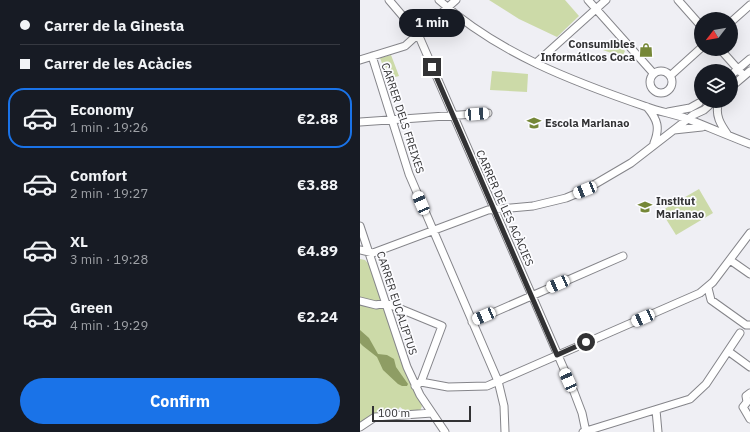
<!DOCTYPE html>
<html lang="en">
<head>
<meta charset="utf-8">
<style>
  body { margin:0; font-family:"IBM Plex Sans",sans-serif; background:#20242c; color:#f1f3f6; height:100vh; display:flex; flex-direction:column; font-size:15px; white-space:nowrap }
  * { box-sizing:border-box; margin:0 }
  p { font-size:13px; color:#9ea1a6 }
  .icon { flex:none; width:22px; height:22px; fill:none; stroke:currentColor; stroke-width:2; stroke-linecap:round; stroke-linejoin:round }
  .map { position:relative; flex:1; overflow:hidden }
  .side { display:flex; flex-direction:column; background:#171b24; width:360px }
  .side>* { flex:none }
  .hud { display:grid; align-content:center; height:88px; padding:0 20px; background:#171b24 }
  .needle { width:26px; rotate:239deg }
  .fabs { position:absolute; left:334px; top:12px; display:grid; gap:8px }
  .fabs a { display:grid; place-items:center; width:44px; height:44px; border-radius:50%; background:#171b24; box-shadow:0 4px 16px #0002; font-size:20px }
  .scale { position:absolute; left:12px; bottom:10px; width:99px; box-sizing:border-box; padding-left:4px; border:2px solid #323234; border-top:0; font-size:11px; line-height:14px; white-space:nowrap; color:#323234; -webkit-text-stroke:3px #fcfcff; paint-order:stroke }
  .end { position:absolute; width:18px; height:18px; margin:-9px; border:5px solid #323234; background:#fff; box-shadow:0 0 0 2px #fff }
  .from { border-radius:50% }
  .bubble { position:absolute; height:28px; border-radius:14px; background:#171b24; box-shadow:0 4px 16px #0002; font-size:13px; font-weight:700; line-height:28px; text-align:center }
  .car { position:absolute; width:12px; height:24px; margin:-12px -6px; border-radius:5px; box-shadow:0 0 3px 1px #0007; background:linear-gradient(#fff 24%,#345 0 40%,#fff 0 76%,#345 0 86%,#fff 0) }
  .hud b { display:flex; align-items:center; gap:14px; height:38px; font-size:15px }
  .hud b+b { border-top:1px solid #363941 }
  .hud i { width:10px; height:10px; background:#f1f3f6 }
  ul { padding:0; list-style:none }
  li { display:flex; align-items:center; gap:12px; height:60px; margin:0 8px 6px; padding:0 12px; border:2px solid transparent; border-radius:16px }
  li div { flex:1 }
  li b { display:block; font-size:15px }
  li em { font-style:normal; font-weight:700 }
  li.on { border-color:#1a73e8 }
  li>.icon { width:36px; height:36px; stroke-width:1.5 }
  .primary-button { display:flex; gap:8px; margin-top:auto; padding:8px 20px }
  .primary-button a { flex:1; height:46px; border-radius:24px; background:#1a73e8; color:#fff; font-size:16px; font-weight:700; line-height:46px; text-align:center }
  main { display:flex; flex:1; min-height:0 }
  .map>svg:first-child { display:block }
</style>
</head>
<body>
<main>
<section class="side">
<div class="hud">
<b><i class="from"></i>Carrer de la Ginesta</b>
<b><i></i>Carrer de les Acàcies</b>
</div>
<ul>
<li class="on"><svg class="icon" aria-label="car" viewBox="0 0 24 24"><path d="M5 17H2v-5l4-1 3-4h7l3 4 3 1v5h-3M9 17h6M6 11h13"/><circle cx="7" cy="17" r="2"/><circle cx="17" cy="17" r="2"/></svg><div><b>Economy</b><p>1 min · 19:26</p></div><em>€2.88</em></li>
<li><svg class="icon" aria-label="car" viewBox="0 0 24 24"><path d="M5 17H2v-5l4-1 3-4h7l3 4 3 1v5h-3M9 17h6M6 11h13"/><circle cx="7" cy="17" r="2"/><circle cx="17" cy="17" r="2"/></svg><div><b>Comfort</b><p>2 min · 19:27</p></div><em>€3.88</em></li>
<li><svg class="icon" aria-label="car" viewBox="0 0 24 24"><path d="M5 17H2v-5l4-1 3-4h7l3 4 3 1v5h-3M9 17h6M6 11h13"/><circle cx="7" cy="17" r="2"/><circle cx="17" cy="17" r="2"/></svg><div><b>XL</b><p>3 min · 19:28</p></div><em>€4.89</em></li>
<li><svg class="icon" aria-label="car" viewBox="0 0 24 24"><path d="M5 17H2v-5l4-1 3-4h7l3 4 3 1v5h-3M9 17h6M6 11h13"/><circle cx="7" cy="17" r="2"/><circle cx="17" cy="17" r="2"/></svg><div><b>Green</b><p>4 min · 19:29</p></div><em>€2.24</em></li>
</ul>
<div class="primary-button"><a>Confirm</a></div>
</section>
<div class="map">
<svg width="390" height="432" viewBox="0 0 390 432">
  <rect width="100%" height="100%" fill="#efeff4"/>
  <path fill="#ccdaa8" d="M 129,0 L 205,0 L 219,16 L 197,37 L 159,19 Z
    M 255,41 L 265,51 L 262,57 L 243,50 Z
    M 31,55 L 39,76 L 28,79 L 20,58 Z
    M 132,71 L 168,74 L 167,92 L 130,90 Z
    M 339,189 L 353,213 L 316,235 L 301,211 Z
    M 0,259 L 5,260 L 10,265 L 41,362 L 62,406 L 60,411 L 45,411 L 40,407 L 37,411 L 12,415 L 0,422 Z"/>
  <path fill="#8e9d64" d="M 0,330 L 9,338 L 18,354 L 27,355 L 34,359 L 36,367 L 48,384 L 47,386 L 42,386 L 38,384 L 23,370 L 17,357 L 3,346 L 0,343 Z"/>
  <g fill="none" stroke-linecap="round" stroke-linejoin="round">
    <defs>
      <path id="street" d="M 29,0 L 58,34 L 214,392 L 222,413 L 226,432
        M 79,0 C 137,53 214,82 287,107 C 300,112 315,114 328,119 C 348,127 369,136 390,144
        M 228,0 L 294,74
        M 318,0 L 341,26
        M 371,22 L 390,5
        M 360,49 L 384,76
        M 12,56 L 49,174 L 138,381 L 144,406 L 145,432
        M 0,60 L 45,46 L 96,0
        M 176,63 L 246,0
        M290 82a11 11 0 1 1 22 0a11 11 0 1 1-22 0Z
        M 371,75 L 390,59
        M 310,76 L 341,48
        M 371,87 L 390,71
        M 359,101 C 354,115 361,125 368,135
        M 287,107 C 298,120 300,128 294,143
        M 308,112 L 330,108 L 339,103
        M 0,122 L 128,113
        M 314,130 L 342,127
        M 0,226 L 47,367 L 60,395 L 85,432
        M 0,250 L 13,253 L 128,210 L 173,206 L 206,198 L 225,190 L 271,163 L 333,115 L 344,110 L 354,101
        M 370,260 L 390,274
        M 348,288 L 351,300 L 386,325 L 390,325
        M 0,301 L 16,305 L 26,303 L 82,326 L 61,382
        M 112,322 L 263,256
        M 368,351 L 390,367
        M 55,386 L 61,382 L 88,387 L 127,386 L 340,293 L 353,282 L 390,233
        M 390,393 L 386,396 L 387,402 L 383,407 L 390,419
        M 296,410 L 298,432
        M 0,427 L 15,417 L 72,413
        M 223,432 L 330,399 L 346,384 L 380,333"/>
    </defs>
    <use href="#street" stroke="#85858a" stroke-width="9"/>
    <use href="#street" stroke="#fff" stroke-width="7"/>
  </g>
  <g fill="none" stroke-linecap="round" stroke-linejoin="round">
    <path stroke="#323234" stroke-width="5" d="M 72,67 L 197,355 L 226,342"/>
  </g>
  <defs>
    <symbol id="shop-bare" viewBox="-9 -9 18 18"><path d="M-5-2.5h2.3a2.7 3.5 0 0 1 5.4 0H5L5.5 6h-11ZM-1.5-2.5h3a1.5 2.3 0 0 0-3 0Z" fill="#758737" stroke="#fcfcff" stroke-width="2.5" paint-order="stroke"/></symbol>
    <symbol id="school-bare" viewBox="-9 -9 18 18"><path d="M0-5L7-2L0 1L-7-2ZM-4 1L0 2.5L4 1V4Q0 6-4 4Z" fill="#758737" stroke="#fcfcff" stroke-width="2.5" paint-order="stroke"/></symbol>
  </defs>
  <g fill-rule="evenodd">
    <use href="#shop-bare" x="276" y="40" width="20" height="20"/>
    <use href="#school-bare" x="164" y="113" width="20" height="20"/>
    <use href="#school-bare" x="275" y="197" width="20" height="20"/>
  </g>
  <g text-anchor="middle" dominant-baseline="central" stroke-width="3.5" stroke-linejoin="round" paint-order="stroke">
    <g font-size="11" font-weight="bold" fill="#323234" stroke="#fcfcff" text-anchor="start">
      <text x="275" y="44" text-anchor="end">Consumibles<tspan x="275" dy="13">Informáticos Coca</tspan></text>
      <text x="185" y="123">Escola Marianao</text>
      <text x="296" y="201">Institut<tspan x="296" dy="13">Marianao</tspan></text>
    </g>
    <g font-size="11" fill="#323234" stroke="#fcfcff">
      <text transform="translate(43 118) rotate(72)">CARRER DELS FREIXES</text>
      <text transform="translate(145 208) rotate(66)">CARRER DE LES ACÀCIES</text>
      <text transform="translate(37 303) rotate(72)">CARRER EUCALIPTUS</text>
    </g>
  </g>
</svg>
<div class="fabs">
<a><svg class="needle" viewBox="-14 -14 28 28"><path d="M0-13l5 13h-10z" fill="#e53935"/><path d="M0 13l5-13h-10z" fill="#9ea1a6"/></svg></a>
<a><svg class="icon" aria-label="layers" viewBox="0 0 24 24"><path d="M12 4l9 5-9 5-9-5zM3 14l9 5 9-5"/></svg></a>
</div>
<div class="scale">100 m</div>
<i class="end from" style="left:226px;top:342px"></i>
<i class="end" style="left:72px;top:67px"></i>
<div class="bubble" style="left:39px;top:9px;width:66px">1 min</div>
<i class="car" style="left:117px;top:114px;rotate:86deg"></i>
<i class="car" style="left:225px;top:190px;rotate:248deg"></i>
<i class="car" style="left:61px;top:203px;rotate:337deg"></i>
<i class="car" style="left:198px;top:284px;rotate:246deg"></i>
<i class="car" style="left:124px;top:316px;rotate:247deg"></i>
<i class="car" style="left:283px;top:318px;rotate:246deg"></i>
<i class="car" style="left:208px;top:380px;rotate:336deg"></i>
</div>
</main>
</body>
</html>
